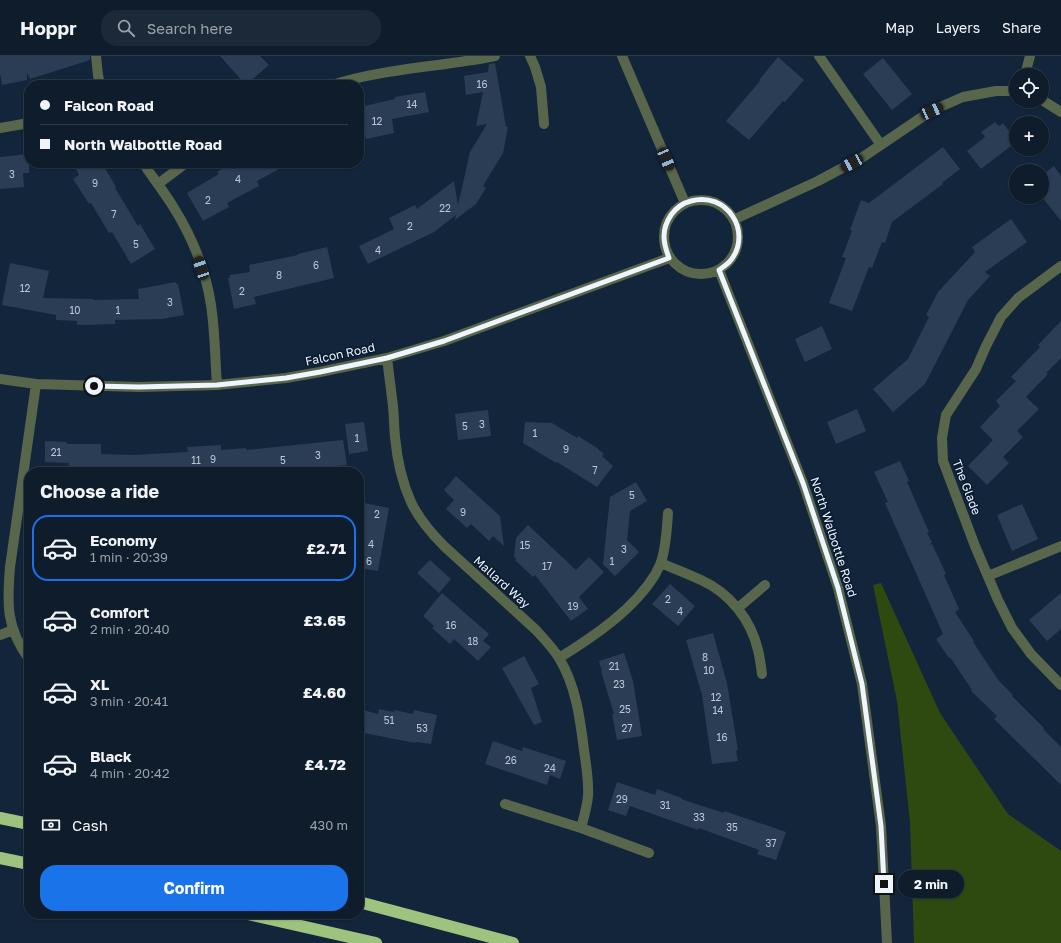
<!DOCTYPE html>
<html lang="en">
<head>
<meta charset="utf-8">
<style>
  body { margin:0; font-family:"Golos Text",sans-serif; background:#1c2938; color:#f1f3f6; height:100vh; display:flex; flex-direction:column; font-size:15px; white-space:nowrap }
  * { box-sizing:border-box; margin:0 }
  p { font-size:13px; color:#9ba1a9 }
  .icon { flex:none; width:22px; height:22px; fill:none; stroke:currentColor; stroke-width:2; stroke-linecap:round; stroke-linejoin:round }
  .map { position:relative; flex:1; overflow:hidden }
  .sheet { position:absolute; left:24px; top:411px; width:340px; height:452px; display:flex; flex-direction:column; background:#0e1c2c; border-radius:16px; box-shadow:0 1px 3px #0004,0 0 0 1px #2e3a48 }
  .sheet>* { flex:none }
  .banner { position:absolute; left:24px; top:24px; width:340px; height:88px; border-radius:16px; box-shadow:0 1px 3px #0004,0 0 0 1px #2e3a48; display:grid; align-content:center; height:88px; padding:0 16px; background:#0e1c2c }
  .controls { position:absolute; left:1009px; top:12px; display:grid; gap:8px }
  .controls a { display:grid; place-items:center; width:40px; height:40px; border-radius:50%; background:#0e1c2c; box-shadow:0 1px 3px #0004,0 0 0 1px #2e3a48; font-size:20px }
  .end { position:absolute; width:18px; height:18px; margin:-9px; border:5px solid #eef5fe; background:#111; box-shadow:0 0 0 2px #111 }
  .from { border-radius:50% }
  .bubble { position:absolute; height:28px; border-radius:14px; background:#0e1c2c; box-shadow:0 1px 3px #0004,0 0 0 1px #2e3a48; font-size:13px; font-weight:700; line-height:28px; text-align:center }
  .car { position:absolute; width:12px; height:24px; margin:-12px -6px; border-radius:5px; box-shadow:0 0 3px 1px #0007; background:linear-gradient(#222 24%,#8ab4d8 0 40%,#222 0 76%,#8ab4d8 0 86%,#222 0) }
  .banner b { display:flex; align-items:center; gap:14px; height:38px; font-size:15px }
  .banner b+b { border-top:1px solid #2e3a48 }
  .banner i { width:10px; height:10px; background:#f1f3f6 }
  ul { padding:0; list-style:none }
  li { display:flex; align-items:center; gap:12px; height:66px; margin:0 8px 6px; padding:0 8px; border:2px solid transparent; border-radius:16px }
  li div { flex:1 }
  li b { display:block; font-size:15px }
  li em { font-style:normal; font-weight:700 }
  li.selected { border-color:#1a73e8 }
  li>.icon { width:36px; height:36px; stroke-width:1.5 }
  h2 { padding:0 16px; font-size:18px; line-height:48px }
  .pay { display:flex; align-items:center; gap:10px; height:44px; padding:0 16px; font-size:15px }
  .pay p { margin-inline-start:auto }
  .cta { display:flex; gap:8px; margin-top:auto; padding:8px 16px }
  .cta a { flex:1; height:46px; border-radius:16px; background:#1a73e8; color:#fff; font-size:16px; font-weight:700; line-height:46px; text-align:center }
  header { display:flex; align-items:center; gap:24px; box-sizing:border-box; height:56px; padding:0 20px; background:#0e1c2c; border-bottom:1px solid #2e3a48 }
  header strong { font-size:19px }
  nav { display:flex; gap:22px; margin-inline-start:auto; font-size:14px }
  .search { width:280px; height:36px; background:#1c2938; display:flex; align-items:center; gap:10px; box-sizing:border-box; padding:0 14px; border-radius:16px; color:#9ba1a9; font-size:15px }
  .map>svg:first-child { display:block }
</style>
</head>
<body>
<header>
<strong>Hoppr</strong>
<div class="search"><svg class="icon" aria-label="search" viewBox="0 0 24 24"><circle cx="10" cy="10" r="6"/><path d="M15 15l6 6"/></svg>Search here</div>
<nav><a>Map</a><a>Layers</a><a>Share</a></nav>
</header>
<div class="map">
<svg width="1061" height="887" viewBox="0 0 1061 887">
  <rect width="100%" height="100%" fill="#13253b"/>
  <path fill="#2e4a10" d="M 881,527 L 940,657 L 1008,758 L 1061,795 L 1061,887 L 914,887 L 910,766 L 897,645 L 873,529 Z"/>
  <path fill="#2a3d55" d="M 0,0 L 90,0 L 90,4 L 30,23 L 27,16 L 27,24 L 2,29 L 0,17 Z
    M 220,0 L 260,0 L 269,9 L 246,29 Z
    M 778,1 L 804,24 L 785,46 L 783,45 L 749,84 L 726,65 L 760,25 L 759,24 Z
    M 883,2 L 912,38 L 892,54 L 863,18 Z
    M 495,7 L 506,71 L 508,71 L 503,97 L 483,130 L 486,132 L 476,148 L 455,164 L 456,159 L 434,176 L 368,208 L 359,190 L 394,173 L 389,162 L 415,149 L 417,153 L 454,125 L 458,149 L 470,96 L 487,68 L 476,70 L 483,36 L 466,39 L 464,20 L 488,16 L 489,8 Z
    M 425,36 L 429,56 L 392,63 L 394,77 L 366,83 L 360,51 L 395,43 L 395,41 Z
    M 995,66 L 999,70 L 1003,67 L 1016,84 L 1016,86 L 981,113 L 967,95 L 985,81 L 981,76 Z
    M 943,91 L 960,113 L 942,127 L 943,128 L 892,166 L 885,187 L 882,186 L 872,212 L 869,211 L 852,255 L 829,247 L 846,202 L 842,201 L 852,175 L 850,174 L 861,144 L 869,147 Z
    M 29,98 L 29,117 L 23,117 L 24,131 L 0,133 L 0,101 Z
    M 73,107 L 102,107 L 116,131 L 115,132 L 138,170 L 140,168 L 155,193 L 131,208 L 112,176 L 109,177 L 91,147 L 89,148 L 73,123 L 79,119 Z
    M 233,107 L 290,107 L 257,125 L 259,130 L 227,147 L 229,151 L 203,165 L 187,137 L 219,118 L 217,116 Z
    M 1054,110 L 1061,120 L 1061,165 L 1042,141 L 1042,119 Z
    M 1011,163 L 1027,186 L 985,216 L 990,220 L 968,244 L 925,328 L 893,356 L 873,333 L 908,303 L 929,261 L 926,259 L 938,236 L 975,196 L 972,191 Z
    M 327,191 L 334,222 L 254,241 L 256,248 L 234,253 L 228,222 L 230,222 L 230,219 L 250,216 L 249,209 L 298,199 L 298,198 Z
    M 10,207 L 49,215 L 43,242 L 93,243 L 93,244 L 139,243 L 138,233 L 176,226 L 176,228 L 178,228 L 184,259 L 162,263 L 115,264 L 115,268 L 77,269 L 77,265 L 56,264 L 56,259 L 2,249 Z
    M 1061,265 L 1061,302 L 1046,317 L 1048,318 L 1026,341 L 1039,353 L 1017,375 L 1023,381 L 1003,401 L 1009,407 L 987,429 L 968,410 L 993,384 L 980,371 L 1000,350 L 996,345 L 1016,325 L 1011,321 L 1040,291 L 1038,289 Z
    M 822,270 L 832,293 L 805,306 L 795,283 Z
    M 857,353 L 866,375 L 836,388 L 827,366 Z
    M 488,354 L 491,380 L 458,384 L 455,358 Z
    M 364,366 L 368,395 L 349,398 L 345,368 Z
    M 525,366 L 552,367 L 577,382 L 578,380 L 597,392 L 604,398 L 602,400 L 613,410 L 597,431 L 557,406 L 556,407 L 523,387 Z
    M 343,384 L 347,409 L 296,414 L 297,416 L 68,416 L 69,407 L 45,406 L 45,385 L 67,386 L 67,388 L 101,388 L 101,398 L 133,399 L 188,396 L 187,391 L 221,389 L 221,394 L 246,392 L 246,394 Z
    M 900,405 L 909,425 L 907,426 L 929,476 L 927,477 L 932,486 L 929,489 L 932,488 L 946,518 L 944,519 L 959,553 L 955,556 L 974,585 L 973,586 L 999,625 L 1013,639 L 1012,640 L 1044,672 L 1043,673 L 1061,691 L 1061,729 L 994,663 L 997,660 L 971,635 L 972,634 L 950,601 L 949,602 L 936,583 L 943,578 L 885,447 L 888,446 L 874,416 Z
    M 456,420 L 500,460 L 504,490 L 493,480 L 489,485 L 471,468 L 467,472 L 446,453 L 454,444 L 444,434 Z
    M 636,426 L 647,445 L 630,455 L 627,484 L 639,496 L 615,520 L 603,508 L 610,441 Z
    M 359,446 L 389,452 L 378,515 L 359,512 Z
    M 1022,448 L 1038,483 L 1012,495 L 997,459 Z
    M 528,469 L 576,514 L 589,501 L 604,516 L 579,541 L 588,553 L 571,565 L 535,519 L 533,521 L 515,504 L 517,503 L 514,501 L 516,482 Z
    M 430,504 L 451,523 L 439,537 L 417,517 Z
    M 670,528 L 695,550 L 678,570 L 652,548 Z
    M 442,537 L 489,578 L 483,585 L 491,591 L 478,605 L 454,583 L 450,588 L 432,572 L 434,570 L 423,560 Z
    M 1061,537 L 1061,573 L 1047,585 L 1029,564 Z
    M 713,577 L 727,627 L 738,694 L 736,695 L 738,705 L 712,708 L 702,639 L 686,584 Z
    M 624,597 L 633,625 L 642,680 L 617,684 L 612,658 L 614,658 L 601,615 L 602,615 L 599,605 Z
    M 524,600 L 539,628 L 531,632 L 542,666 L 534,669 L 502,612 Z
    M 359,653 L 378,658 L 379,653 L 394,656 L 394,654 L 413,658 L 414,654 L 437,659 L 431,688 L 416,686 L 415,687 L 359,676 Z
    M 493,685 L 522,695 L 523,691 L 566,705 L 560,723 L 550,719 L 547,729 L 485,708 Z
    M 617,726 L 655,739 L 657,733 L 682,742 L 681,743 L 724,757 L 724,755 L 786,776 L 776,804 L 757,798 L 759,794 L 699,772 L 698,774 L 630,750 L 626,760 L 608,754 Z"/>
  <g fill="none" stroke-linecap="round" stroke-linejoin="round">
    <path stroke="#58674c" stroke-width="10" d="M 96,0 L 98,19 L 100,29
      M 530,0 L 535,11 L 541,31 L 544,68
      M 622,0 L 685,147
      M 819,0 L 881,89
      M 1025,19 L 1030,0
      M 332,29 C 385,12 441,11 495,0
      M 1042,44 L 1061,56
      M 0,72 L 29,67
      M 143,107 C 153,122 165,137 174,152 C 192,181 206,216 211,249 C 215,275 215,302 217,329
      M 158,128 L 186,107
      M664 181a37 37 0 1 1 74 0a37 37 0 1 1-74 0Z
      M 735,163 L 818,125 L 863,101 L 931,55 L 963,41 L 996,35 L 1016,35
      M 1061,210 L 1018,242 L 1001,261 L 986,290 L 976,313 L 946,359 L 942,382 L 943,405 L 975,490 L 998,544 L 1012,572 L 1031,598 L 1061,629
      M 719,214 L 803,427 L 838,532 L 862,628 L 881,770 L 887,887
      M 387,302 C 389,318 391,334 393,350 C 394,361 394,371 395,381 C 397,403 402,426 411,446 C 419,463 431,477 444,490 L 536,574 C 544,583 553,592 559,602 C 576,630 580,662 584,694 C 586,709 589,724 588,740 C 587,751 584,761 581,772
      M 0,323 L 36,328 L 139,331 L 217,329 L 286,322 L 320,316 L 387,302 L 444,285 L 669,202
      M 661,507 C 675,513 688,518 701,524 C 730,537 751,564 758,594 C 760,602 761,610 762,618
      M 988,520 L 1061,490
      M 738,552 L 765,529
      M 0,579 L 13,574
      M 559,602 C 593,581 635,553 656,517 C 657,514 660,510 661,506 C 666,492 667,472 668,457
      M 29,603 C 6,572 7,548 10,511 L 36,328
      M 505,748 L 581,772 L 649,797"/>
    <path stroke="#9ec37f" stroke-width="12" d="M 0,762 L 29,768
      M 0,802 L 29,808
      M 359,846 L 513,887
      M 248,858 L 376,887"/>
  </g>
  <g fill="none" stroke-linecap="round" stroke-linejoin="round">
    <path stroke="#eef5fe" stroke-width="5" d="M 94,330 L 139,331 L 217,329 L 286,322 L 320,316 L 387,302 L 444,285 L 669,202 C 663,186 661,174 671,159 C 676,152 683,147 691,145 C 726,135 753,175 731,204 C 728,208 723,211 719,214 L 803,427 L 838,532 L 862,628 L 881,770 L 884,828"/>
  </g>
  <g text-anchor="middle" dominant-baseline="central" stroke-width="3" stroke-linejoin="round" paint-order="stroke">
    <g font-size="10" fill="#bdc7d4">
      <text x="482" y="28">16</text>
      <text x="412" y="48">14</text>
      <text x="377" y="65">12</text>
      <text x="12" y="118">3</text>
      <text x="238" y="123">4</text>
      <text x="95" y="127">9</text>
      <text x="208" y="144">2</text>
      <text x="445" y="152">22</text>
      <text x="114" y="158">7</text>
      <text x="410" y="170">2</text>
      <text x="136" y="188">5</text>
      <text x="378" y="194">4</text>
      <text x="316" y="209">6</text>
      <text x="279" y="219">8</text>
      <text x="25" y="232">12</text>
      <text x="242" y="235">2</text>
      <text x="170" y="246">3</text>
      <text x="75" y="254">10</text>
      <text x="118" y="254">1</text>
      <text x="482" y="368">3</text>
      <text x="465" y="370">5</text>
      <text x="535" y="377">1</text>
      <text x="357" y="382">1</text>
      <text x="566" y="393">9</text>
      <text x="56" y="396">21</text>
      <text x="318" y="399">3</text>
      <text x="213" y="403">9</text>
      <text x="196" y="404">11</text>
      <text x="283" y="404">5</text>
      <text x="595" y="414">7</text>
      <text x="632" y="439">5</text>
      <text x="463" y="456">9</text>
      <text x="377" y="458">2</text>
      <text x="371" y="488">4</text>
      <text x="525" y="489">15</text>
      <text x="624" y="493">3</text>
      <text x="369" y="505">6</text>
      <text x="612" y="505">1</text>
      <text x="547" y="510">17</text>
      <text x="668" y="543">2</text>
      <text x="573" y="550">19</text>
      <text x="680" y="555">4</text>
      <text x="451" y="569">16</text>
      <text x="473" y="585">18</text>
      <text x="705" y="601">8</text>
      <text x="614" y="610">21</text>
      <text x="709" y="614">10</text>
      <text x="619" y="628">23</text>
      <text x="716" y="641">12</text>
      <text x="625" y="653">25</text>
      <text x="718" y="654">14</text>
      <text x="389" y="664">51</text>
      <text x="422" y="672">53</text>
      <text x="627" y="672">27</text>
      <text x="722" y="681">16</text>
      <text x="511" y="704">26</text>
      <text x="550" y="712">24</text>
      <text x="622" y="743">29</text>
      <text x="665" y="749">31</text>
      <text x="699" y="761">33</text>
      <text x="732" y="771">35</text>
      <text x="771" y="787">37</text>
    </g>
    <g font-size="12" fill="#eef5fe" stroke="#091b31">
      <text transform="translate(340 298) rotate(-12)">Falcon Road</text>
      <text transform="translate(967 431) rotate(69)">The Glade</text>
      <text transform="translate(834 481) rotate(72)">North Walbottle Road</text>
      <text transform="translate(502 526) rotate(42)">Mallard Way</text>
    </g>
  </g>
</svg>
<div class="controls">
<a><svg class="icon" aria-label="locate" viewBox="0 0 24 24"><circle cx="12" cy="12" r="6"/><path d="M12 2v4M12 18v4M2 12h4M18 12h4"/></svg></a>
<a>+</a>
<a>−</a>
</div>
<i class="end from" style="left:94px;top:330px"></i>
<i class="end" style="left:884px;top:828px"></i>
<div class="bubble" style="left:898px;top:814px;width:66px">2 min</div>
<i class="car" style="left:932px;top:55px;rotate:66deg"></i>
<i class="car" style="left:666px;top:103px;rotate:157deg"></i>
<i class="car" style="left:852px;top:107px;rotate:242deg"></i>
<i class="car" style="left:201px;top:212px;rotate:342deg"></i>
<div class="banner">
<b><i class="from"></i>Falcon Road</b>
<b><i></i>North Walbottle Road</b>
</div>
<section class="sheet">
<h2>Choose a ride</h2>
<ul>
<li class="selected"><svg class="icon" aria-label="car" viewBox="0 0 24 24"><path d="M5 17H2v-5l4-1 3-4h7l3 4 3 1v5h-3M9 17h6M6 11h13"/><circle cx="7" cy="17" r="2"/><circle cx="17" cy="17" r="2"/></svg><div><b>Economy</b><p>1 min · 20:39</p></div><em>£2.71</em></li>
<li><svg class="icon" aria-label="car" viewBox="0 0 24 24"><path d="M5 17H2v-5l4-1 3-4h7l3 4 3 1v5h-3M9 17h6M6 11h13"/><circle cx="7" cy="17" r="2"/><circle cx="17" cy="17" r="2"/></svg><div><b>Comfort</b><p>2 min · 20:40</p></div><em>£3.65</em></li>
<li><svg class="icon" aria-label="car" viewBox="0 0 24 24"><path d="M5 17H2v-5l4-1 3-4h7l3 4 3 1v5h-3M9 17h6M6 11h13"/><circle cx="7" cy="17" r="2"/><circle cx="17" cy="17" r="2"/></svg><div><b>XL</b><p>3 min · 20:41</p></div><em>£4.60</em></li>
<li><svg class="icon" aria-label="car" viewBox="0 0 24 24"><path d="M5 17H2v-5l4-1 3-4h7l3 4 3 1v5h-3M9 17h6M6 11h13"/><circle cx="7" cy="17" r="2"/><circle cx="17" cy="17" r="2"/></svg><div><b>Black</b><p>4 min · 20:42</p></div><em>£4.72</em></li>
</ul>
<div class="pay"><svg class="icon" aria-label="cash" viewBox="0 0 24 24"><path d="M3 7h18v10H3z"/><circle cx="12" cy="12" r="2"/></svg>Cash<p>430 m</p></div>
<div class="cta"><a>Confirm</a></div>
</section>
</div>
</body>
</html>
